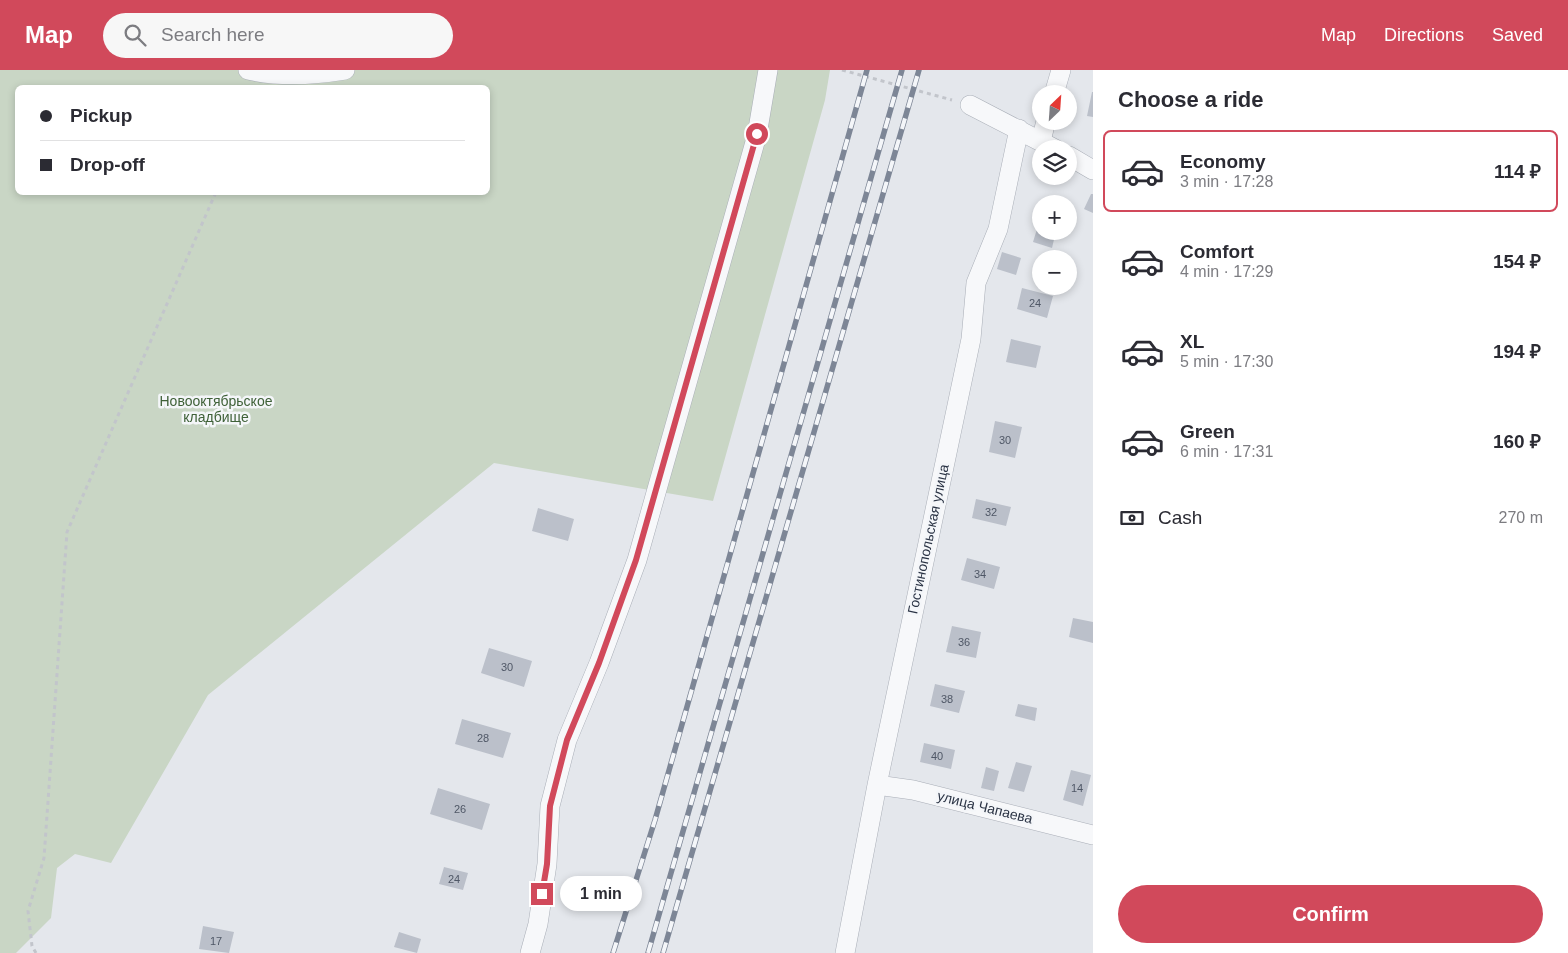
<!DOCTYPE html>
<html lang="en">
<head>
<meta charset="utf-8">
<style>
  body { margin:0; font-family:Arial,sans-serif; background:#f7f7f7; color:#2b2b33; height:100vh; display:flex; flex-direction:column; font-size:19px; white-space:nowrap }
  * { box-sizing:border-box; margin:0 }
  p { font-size:16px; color:#7c7c81 }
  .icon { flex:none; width:28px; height:28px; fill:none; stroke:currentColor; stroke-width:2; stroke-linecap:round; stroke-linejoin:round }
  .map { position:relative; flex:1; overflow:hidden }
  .sheet { display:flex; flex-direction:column; background:#fff; width:475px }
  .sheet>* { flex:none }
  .hud { position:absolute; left:15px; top:15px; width:475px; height:110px; border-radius:8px; box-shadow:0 2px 8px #0003; display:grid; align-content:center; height:110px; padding:0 25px; background:#fff }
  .needle { width:32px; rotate:25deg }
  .controls { position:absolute; left:1032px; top:15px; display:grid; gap:10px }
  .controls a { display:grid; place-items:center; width:45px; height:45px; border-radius:50%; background:#fff; box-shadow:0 2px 8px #0003; font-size:25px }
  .end { position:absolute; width:22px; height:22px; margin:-11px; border:6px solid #d1495b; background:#fff; box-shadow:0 0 0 2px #fff }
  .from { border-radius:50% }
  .bubble { position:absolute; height:35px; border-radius:18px; background:#fff; box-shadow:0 2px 8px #0003; font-size:16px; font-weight:800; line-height:35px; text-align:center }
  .hud b { display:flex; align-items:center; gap:18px; height:48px; font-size:19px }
  .hud b+b { border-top:1px solid #e1e1e2 }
  .hud i { width:12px; height:12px; background:#2b2b33 }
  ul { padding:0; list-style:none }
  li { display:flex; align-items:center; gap:15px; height:82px; margin:0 10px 8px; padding:0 15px; border:2px solid transparent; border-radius:8px }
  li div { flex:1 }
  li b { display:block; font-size:19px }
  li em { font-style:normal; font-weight:800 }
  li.current { border-color:#d1495b }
  li>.icon { width:45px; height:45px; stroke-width:1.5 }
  h2 { padding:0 25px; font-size:22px; line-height:60px }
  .pay { display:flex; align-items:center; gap:12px; height:55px; padding:0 25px; font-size:19px }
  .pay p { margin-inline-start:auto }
  .action { display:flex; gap:10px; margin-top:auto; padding:10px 25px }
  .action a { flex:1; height:58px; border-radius:30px; background:#d1495b; color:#fff; font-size:20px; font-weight:800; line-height:58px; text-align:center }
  header { display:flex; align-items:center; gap:30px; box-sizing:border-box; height:70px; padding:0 25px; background:#d1495b; color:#fff }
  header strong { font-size:24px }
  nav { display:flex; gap:28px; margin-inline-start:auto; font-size:18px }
  .search { width:350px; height:45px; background:#f7f7f7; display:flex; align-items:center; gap:12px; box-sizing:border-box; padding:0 18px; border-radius:28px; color:#7c7c81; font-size:19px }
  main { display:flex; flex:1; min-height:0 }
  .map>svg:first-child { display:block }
</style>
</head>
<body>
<header>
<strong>Map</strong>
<div class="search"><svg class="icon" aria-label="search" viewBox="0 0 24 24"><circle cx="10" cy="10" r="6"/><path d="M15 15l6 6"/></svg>Search here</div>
<nav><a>Map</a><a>Directions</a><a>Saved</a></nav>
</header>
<main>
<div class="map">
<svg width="1093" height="883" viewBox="0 0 1093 883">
  <rect width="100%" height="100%" fill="#e4e7ec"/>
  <path fill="#c9d6c5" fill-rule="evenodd" d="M 0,0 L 830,0 L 825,30 L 713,431 L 494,393 L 208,625 L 111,793 L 75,784 L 57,798 L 51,848 L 16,883 L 0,883 ZM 18,18 L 488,18 L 488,122 L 18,122 Z"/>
  <path fill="#bbc0ca" d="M 1092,22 L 1093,22 L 1093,47 L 1087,46 Z
    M 1091,124 L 1093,124 L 1093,143 L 1084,139 Z
    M 1041,146 L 1041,161 L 1056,161 L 1052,178 L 1033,172 Z
    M 1002,182 L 1021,188 L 1016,205 L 997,199 Z
    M 1022,218 L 1053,226 L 1047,248 L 1017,239 Z
    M 1011,269 L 1041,276 L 1036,298 L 1006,292 Z
    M 995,351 L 1022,357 L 1015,388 L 989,382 Z
    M 976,429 L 1011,437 L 1006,456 L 972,448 Z
    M 538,438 L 574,449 L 568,471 L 532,461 Z
    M 967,488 L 1000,497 L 994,519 L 961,510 Z
    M 1073,548 L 1093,552 L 1093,573 L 1069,567 Z
    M 952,556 L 981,562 L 976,588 L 946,582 Z
    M 489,578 L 532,591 L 524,617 L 481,603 Z
    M 935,614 L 965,621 L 959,643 L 930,636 Z
    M 1018,634 L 1037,638 L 1035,651 L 1015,646 Z
    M 462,649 L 511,663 L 503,688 L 455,674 Z
    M 924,673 L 955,680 L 951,699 L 920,692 Z
    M 1016,692 L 1032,696 L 1024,722 L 1008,718 Z
    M 986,697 L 999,701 L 994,721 L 981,718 Z
    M 1071,700 L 1091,705 L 1083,736 L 1063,730 Z
    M 438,718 L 490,734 L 482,760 L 430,744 Z
    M 444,797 L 468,803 L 463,820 L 439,814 Z
    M 203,856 L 234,862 L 229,883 L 199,879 Z
    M 399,862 L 421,869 L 417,883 L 394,877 Z"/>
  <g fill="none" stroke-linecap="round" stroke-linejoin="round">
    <defs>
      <path id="street" d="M 248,0 C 279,7 314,5 345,0
        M 1054,24 L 1061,0
        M 970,35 L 1055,79
        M 1041,71 L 1046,51
        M 1069,86 L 1093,100
        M 877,715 L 913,720 L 1093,765
        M 530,883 L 538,854 L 547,794 L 550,736 L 567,670 L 599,593 L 637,490 L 757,65 L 768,0
        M 845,883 L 877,715 L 971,269 L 976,213 L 998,159 L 1019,59"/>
    </defs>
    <use href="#street" stroke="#a9aeb7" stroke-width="20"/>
    <path stroke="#c2c5cb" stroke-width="3" stroke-dasharray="4 4" stroke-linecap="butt" d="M 842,0 L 952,30
      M 36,883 L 32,876 L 28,841 L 44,788 L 67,462 L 216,122"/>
    <use href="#street" stroke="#f7f8fa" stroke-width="19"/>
    <defs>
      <path id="rail" d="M 613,883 L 655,750 L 867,0
        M 648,883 L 902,0
        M 663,883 L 919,0"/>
    </defs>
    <use href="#rail" stroke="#7d8696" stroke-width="5.5"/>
    <use href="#rail" stroke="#f4f6f9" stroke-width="4" stroke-dasharray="11" stroke-linecap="butt"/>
  </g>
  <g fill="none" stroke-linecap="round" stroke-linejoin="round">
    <path stroke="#d1495b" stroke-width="6" d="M 542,824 L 547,794 L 550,736 L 567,670 L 599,593 L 636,490 L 757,64"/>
  </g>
  <g text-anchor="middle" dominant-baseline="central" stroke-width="5" stroke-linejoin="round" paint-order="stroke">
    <g font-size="11" fill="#4f5766">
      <text x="1035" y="233">24</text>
      <text x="1005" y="370">30</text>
      <text x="991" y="442">32</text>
      <text x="980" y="504">34</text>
      <text x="964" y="572">36</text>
      <text x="507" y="597">30</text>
      <text x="947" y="629">38</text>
      <text x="483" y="668">28</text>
      <text x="937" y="686">40</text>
      <text x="1077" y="718">14</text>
      <text x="460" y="739">26</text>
      <text x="454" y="809">24</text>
      <text x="216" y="871">17</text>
    </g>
    <g font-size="14" fill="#3f6138" stroke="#f4f6f9">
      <text x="216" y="331">Новооктябрьское<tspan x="216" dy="16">кладбище</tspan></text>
    </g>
    <g font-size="14" fill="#2b3445" stroke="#f4f6f9">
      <text transform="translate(928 469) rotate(-78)">Гостинопольская улица</text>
      <text transform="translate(985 737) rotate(14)">улица Чапаева</text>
    </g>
  </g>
</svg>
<div class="controls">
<a><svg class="needle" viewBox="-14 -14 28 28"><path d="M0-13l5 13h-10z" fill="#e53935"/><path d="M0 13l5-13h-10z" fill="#7c7c81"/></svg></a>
<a><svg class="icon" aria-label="layers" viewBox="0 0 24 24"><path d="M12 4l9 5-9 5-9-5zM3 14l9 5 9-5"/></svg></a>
<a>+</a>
<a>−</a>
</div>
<i class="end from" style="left:757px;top:64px"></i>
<i class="end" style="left:542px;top:824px"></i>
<div class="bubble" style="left:560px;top:806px;width:82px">1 min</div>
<div class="hud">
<b><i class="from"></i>Pickup</b>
<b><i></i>Drop-off</b>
</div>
</div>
<section class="sheet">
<h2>Choose a ride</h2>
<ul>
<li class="current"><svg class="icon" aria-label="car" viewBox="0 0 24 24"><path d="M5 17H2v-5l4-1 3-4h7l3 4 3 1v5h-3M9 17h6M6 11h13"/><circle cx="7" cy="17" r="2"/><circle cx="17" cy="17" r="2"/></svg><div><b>Economy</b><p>3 min · 17:28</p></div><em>114 ₽</em></li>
<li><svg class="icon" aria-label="car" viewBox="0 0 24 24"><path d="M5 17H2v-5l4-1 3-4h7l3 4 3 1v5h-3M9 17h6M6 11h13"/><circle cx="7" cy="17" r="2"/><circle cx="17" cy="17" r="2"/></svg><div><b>Comfort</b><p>4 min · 17:29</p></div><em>154 ₽</em></li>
<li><svg class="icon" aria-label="car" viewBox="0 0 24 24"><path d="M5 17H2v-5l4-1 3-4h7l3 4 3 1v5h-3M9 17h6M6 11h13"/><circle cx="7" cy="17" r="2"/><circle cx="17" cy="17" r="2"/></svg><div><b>XL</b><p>5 min · 17:30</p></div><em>194 ₽</em></li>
<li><svg class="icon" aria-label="car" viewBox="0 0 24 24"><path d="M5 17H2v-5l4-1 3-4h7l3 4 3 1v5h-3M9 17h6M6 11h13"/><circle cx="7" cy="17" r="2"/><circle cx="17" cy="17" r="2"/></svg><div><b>Green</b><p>6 min · 17:31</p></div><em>160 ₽</em></li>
</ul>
<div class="pay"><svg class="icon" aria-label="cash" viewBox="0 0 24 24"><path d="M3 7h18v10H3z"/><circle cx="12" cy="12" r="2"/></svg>Cash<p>270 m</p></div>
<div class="action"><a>Confirm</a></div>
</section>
</main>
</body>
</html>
